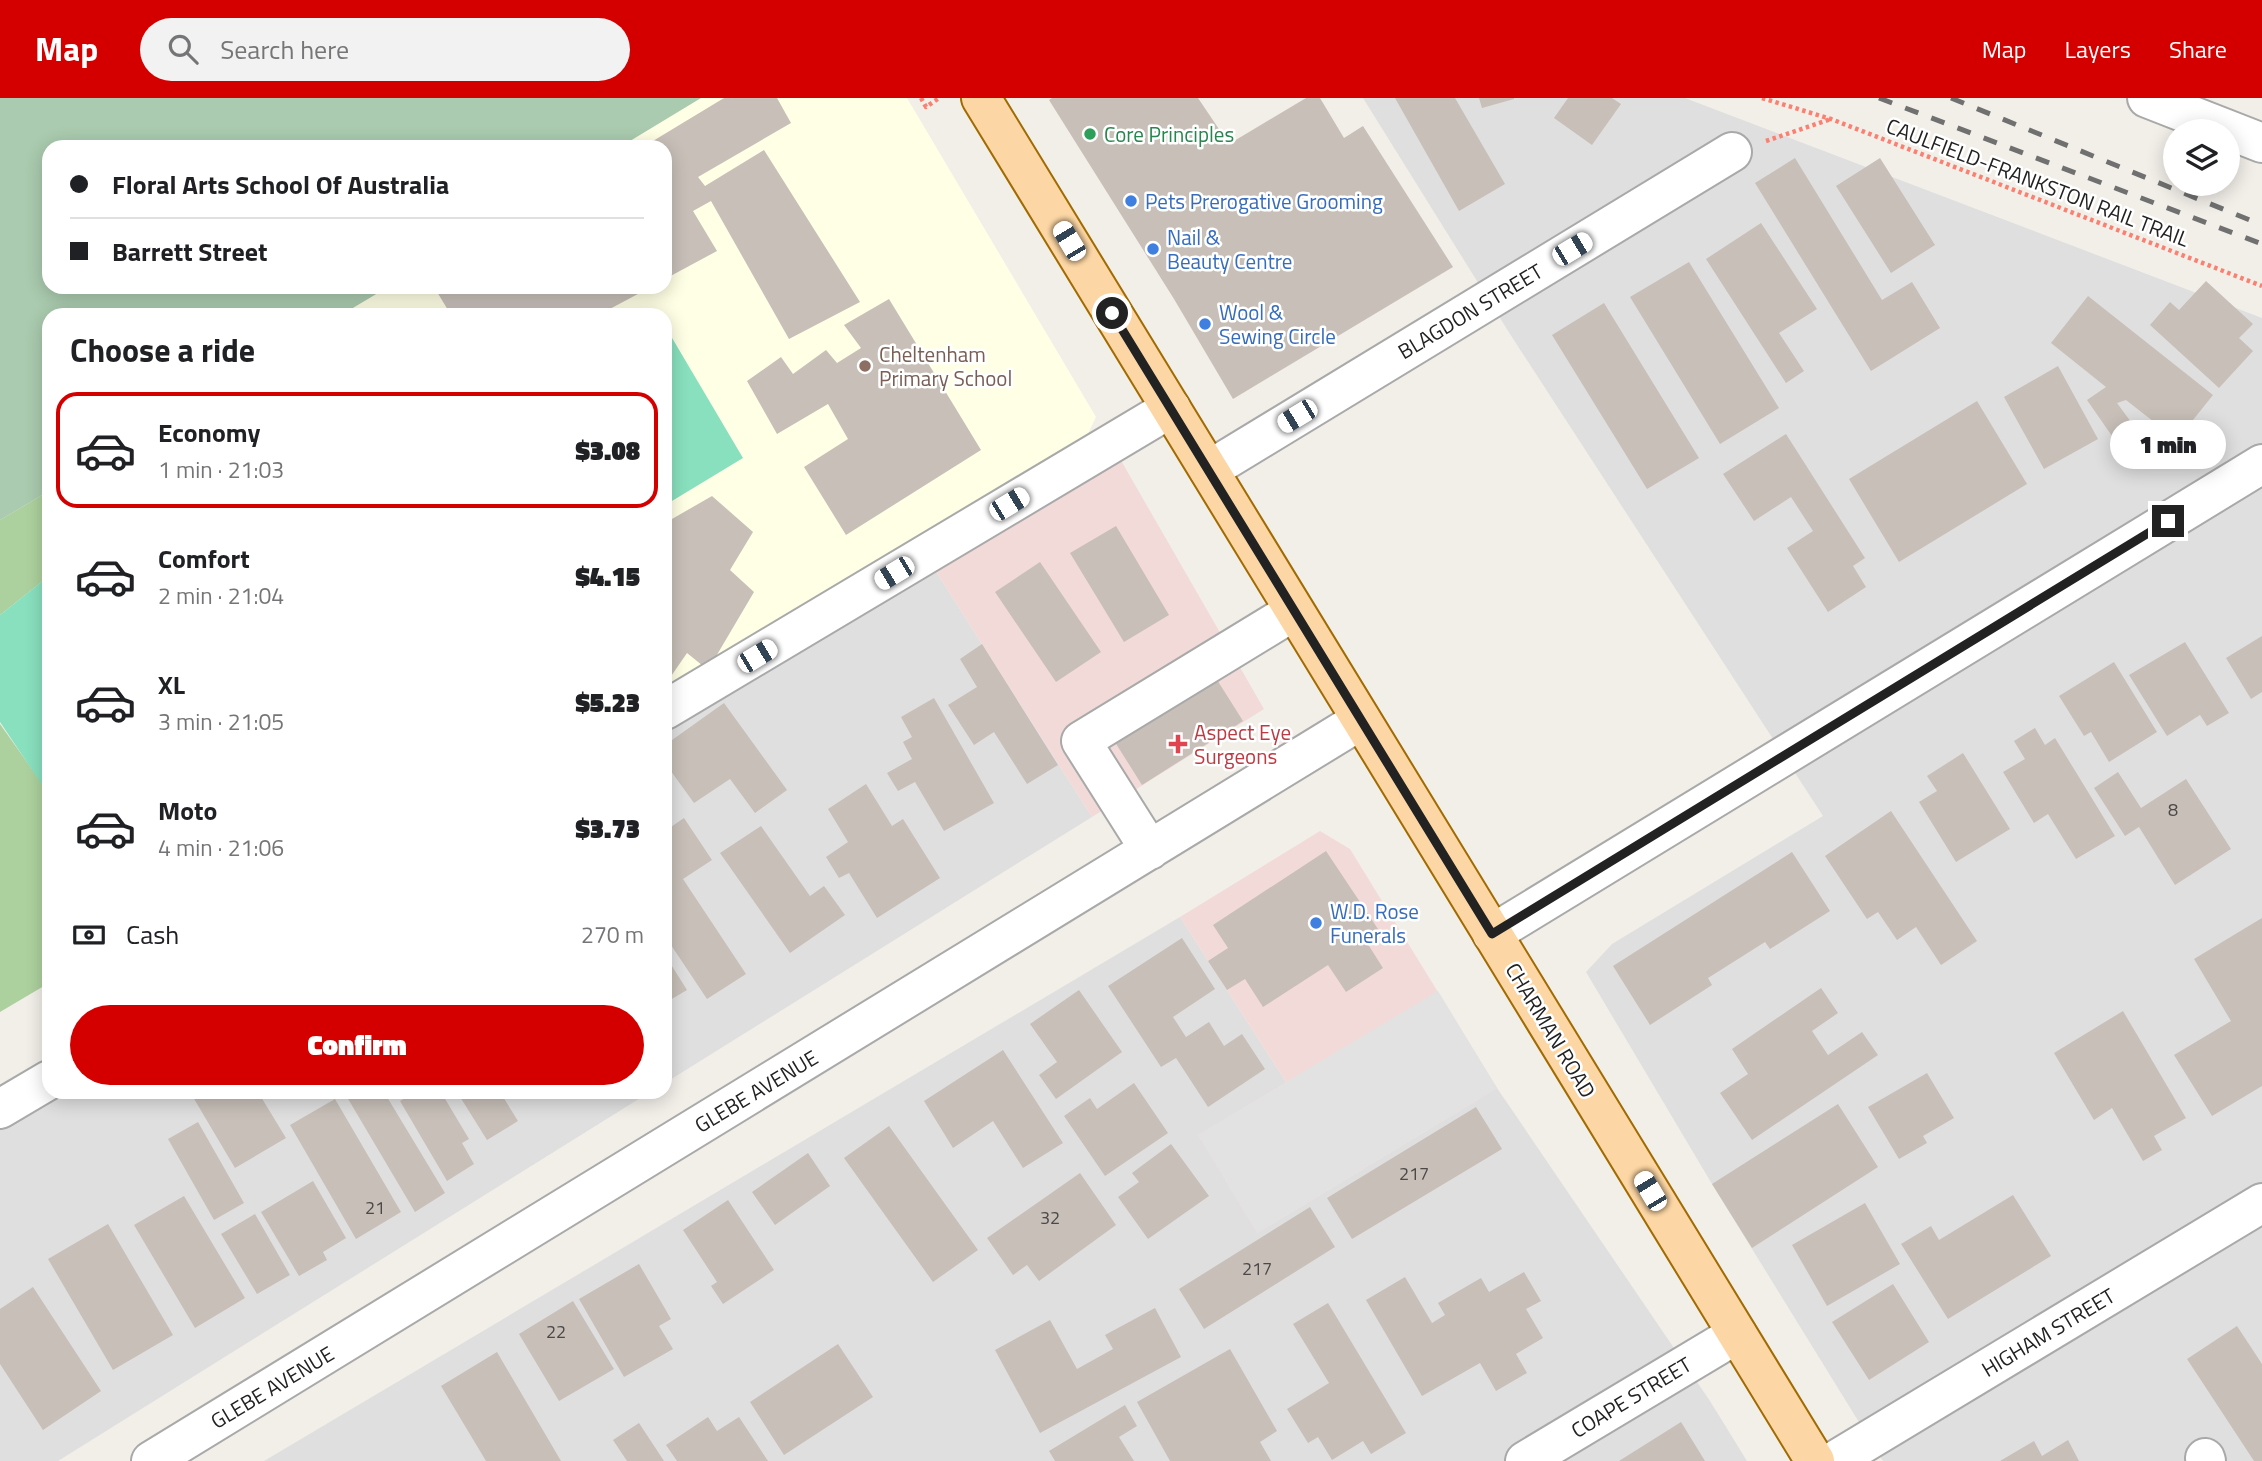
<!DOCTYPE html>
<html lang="en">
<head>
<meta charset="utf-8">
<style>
  body { margin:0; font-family:"Titillium Web",sans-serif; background:#f2f2f2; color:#202124; height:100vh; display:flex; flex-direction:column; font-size:26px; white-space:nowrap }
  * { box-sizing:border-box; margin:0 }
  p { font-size:23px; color:#757577 }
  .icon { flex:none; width:38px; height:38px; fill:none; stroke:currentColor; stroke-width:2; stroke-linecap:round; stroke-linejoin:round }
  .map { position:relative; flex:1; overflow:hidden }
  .panel { position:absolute; left:42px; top:210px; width:630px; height:791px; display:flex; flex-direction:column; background:#fff; border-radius:21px; box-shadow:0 4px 18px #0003 }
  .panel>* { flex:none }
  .hud { position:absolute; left:42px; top:42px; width:630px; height:154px; border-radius:21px; box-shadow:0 4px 18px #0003; display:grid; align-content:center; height:154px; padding:0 28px; background:#fff }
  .tools { position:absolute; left:2163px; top:21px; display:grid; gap:14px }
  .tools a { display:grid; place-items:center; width:77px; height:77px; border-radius:50%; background:#fff; box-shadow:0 4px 18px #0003; font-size:35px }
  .end { position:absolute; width:32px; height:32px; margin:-16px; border:9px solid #222; background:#fff; box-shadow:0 0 0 4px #fff }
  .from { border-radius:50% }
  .bubble { position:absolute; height:49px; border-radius:24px; background:#fff; box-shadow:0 4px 18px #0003; font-size:23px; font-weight:800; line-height:49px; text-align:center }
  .car { position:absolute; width:21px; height:42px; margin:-21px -10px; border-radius:9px; box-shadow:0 0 5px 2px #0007; background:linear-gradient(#fff 24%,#345 0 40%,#fff 0 76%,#345 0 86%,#fff 0) }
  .hud b { display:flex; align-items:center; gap:24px; height:66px; font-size:26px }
  .hud b+b { border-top:2px solid #e0e0e0 }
  .hud i { width:18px; height:18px; background:#202124 }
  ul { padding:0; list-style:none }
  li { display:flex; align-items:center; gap:21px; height:116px; margin:0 14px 10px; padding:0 14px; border:4px solid transparent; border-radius:21px }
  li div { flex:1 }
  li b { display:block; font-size:26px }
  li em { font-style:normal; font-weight:800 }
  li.on { border-color:#d40000 }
  li>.icon { width:63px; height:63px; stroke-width:1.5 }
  h2 { padding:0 28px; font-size:32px; line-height:84px }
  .pay { display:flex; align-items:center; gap:18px; height:77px; padding:0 28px; font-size:26px }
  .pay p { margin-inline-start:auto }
  .action { display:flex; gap:14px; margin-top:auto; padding:14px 28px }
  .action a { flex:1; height:80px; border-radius:42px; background:#d40000; color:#fff; font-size:28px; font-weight:800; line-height:80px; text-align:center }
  header { display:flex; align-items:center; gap:42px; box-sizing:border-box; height:98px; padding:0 35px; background:#d40000; color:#fff }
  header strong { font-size:33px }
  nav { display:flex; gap:38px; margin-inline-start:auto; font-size:24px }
  .search { width:490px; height:63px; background:#f2f2f2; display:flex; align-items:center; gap:18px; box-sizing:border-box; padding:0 24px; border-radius:38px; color:#757577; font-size:26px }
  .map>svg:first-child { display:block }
</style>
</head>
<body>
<header>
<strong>Map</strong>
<div class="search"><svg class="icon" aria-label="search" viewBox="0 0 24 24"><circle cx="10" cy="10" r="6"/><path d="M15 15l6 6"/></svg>Search here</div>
<nav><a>Map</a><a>Layers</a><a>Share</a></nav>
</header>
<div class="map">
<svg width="2262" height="1363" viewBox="0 0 2262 1363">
  <rect width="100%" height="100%" fill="#f2efe9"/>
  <path fill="#e0dfdf" d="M 1363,0 L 1685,0 L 2262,220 L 2262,1363 L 1883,1363 L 1712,1086 L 1586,874 L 1612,846 L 1823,718 L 1510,236 Z
    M 933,469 L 1092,719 L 665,985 L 665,628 Z
    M 1180,819 L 1286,984 L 1257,1135 L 1497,990 L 1710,1303 L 1747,1363 L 264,1363 Z
    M 51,994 L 650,994 L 58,1363 L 0,1363 L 0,1024 Z"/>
  <path fill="#f2dad9" d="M 1119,359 L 1264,611 L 1092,719 L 933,469 Z
    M 1320,733 L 1350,751 L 1497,990 L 1257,1135 L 1198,1037 L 1286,984 L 1180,819 Z"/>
  <path fill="#ffffe5" d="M 701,0 L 907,0 L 1096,319 L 1086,340 L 665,593 L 665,217 L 341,217 L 388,189 L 665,189 L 665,49 L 620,49 Z"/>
  <path fill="#add19e" d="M 49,393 L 49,478 L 0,517 L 0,422 Z
    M 0,626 L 49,695 L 49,885 L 0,914 Z"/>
  <path fill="#aacbaf" d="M 0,0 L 701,0 L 620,49 L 49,49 L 49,189 L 388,189 L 341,217 L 49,217 L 49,393 L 0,422 Z"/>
  <path fill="#88e0be" d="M 665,228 L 743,360 L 667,406 L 665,402 Z
    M 49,478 L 49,697 L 0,624 L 0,517 Z"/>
  <path fill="#e2e2e2" d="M 1438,893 L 1497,990 L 1257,1135 L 1198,1037 Z"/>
  <path fill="#c7bfb8" d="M 724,0 L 777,0 L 791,25 L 698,79 L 705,88 L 764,52 L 860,204 L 789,241 L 711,103 L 693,113 L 717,153 L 665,181 L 665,49 L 643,49 Z
    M 1052,0 L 1198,0 L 1229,46 L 1306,0 L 1320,0 L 1344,40 L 1363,28 L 1453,169 L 1233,301 L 1174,201 L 1049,2 Z
    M 1395,0 L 1455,0 L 1505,86 L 1459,113 Z
    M 1479,0 L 1514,0 L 1514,1 L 1482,10 Z
    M 1568,0 L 1612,0 L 1621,6 L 1592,47 L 1554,20 Z
    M 1795,60 L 1882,202 L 1912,184 L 1940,230 L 1871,273 L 1755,85 Z
    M 1880,60 L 1935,147 L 1891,175 L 1836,88 Z
    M 1761,125 L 1817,211 L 1779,235 L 1804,273 L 1786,285 L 1706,161 Z
    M 1689,164 L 1779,310 L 1720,346 L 1630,199 Z
    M 2206,183 L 2253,226 L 2239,240 L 2253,253 L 2219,290 L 2150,227 L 2170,204 L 2179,212 Z
    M 434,189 L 651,189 L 606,213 L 608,217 L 451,217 Z
    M 2088,198 L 2213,297 L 2177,342 L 2126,302 L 2117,305 L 2131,324 L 2112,338 L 2087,302 L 2106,289 L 2051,245 Z
    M 889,201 L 981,352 L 846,437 L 804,369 L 848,341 L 828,306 L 777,336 L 747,283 L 781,259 L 793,276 L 826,252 L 837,265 L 861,250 L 844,227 Z
    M 1604,205 L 1699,360 L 1647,391 L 1552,237 Z
    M 2058,268 L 2098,341 L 2044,371 L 2004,299 Z
    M 1977,303 L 2027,386 L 1899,464 L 1849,381 Z
    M 1786,336 L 1865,460 L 1853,468 L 1866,489 L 1828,514 L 1787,450 L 1813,433 L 1791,399 L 1754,423 L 1723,376 Z
    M 712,398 L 753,434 L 730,472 L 754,494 L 708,572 L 687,555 L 665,587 L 665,425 Z
    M 1116,428 L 1169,517 L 1124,544 L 1070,455 Z
    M 1040,464 L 1101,554 L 1056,584 L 995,494 Z
    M 2262,538 L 2262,594 L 2251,601 L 2226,560 Z
    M 2185,544 L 2229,615 L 2207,628 L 2200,617 L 2167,638 L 2129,577 Z
    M 982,546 L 1058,667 L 1027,686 L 994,634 L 974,647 L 948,607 L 977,589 L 960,561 Z
    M 2114,564 L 2157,634 L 2109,664 L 2091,634 L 2084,638 L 2059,598 Z
    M 1214,577 L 1243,623 L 1142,687 L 1113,641 Z
    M 934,600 L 994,705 L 944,733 L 915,684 L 898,693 L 887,675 L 912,661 L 903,644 L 912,639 L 901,619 Z
    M 724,605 L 787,692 L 755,715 L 730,681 L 694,705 L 665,665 L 665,647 Z
    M 2035,630 L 2045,647 L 2055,640 L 2115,738 L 2076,761 L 2048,716 L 2034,725 L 2003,674 L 2025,661 L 2014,643 Z
    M 1963,655 L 2010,731 L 1956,764 L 1919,704 L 1937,693 L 1927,678 Z
    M 2118,674 L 2141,710 L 2186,681 L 2231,751 L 2175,787 L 2139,729 L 2125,738 L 2094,690 Z
    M 866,686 L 892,728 L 903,721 L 940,780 L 877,820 L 849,775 L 839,780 L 826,759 L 848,744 L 828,711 Z
    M 1891,713 L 1977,843 L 1941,867 L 1916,829 L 1897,842 L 1878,814 L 1867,821 L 1825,758 Z
    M 684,720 L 712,762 L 683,781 L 746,876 L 707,901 L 665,838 L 665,733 Z
    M 761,728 L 810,798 L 824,788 L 845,817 L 790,855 L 720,755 Z
    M 1326,753 L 1378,831 L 1364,840 L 1383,870 L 1346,894 L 1328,867 L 1263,909 L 1245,881 L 1227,892 L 1208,863 L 1228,850 L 1213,827 Z
    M 1792,754 L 1830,813 L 1770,851 L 1765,844 L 1708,880 L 1712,887 L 1650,927 L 1613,868 Z
    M 2262,820 L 2262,988 L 2212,1018 L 2174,957 L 2231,923 L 2194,861 Z
    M 1182,840 L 1215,891 L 1173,919 L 1186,939 L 1209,924 L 1224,948 L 1242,936 L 1265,971 L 1208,1009 L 1176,960 L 1161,969 L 1108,888 Z
    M 665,857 L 687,892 L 665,905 Z
    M 1821,890 L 1838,915 L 1812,933 L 1828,957 L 1862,934 L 1878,957 L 1752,1042 L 1720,995 L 1748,976 L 1732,951 Z
    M 1079,892 L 1122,954 L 1056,1001 L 1039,977 L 1057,964 L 1030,926 Z
    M 2123,913 L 2186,1020 L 2154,1038 L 2162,1052 L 2143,1063 L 2112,1010 L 2094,1022 L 2054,955 Z
    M 1003,952 L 1063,1045 L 1023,1070 L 993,1023 L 953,1050 L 924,1003 Z
    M 1927,975 L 1954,1020 L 1923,1038 L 1927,1045 L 1899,1061 L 1868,1009 Z
    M 1134,985 L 1168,1035 L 1105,1078 L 1064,1018 L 1090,1000 L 1097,1011 Z
    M 190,994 L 258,994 L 286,1040 L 235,1070 Z
    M 344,994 L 384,994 L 445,1095 L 415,1114 Z
    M 415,994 L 441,994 L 469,1041 L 462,1045 L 474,1066 L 447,1083 L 400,1003 Z
    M 457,994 L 500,994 L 518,1023 L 487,1042 Z
    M 335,1001 L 401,1114 L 356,1141 L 290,1027 Z
    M 1838,1006 L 1878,1069 L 1752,1150 L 1712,1086 Z
    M 1476,1009 L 1502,1051 L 1352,1141 L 1327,1100 Z
    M 198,1024 L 244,1105 L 214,1122 L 168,1041 Z
    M 889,1028 L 978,1152 L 933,1184 L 844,1060 Z
    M 1171,1046 L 1209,1098 L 1148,1141 L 1118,1099 L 1139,1084 L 1132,1075 Z
    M 808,1055 L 830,1088 L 775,1127 L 752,1094 Z
    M 1080,1075 L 1116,1127 L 1039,1183 L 1027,1167 L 1013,1177 L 987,1140 Z
    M 313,1083 L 346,1140 L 323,1154 L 327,1162 L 299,1178 L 261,1114 Z
    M 2013,1097 L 2051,1158 L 1948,1221 L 1901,1146 L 1931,1128 L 1939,1142 Z
    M 184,1098 L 245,1200 L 195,1230 L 134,1127 Z
    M 728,1102 L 774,1172 L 723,1206 L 711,1188 L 717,1184 L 683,1132 Z
    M 1865,1105 L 1900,1166 L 1827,1208 L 1792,1147 Z
    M 1310,1109 L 1335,1149 L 1204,1231 L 1179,1191 Z
    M 255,1116 L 290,1177 L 257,1196 L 221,1136 Z
    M 108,1126 L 173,1237 L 113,1272 L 48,1161 Z
    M 639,1166 L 671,1221 L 659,1228 L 673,1251 L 624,1279 L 579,1201 Z
    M 1524,1174 L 1541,1203 L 1526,1211 L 1543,1240 L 1516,1256 L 1527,1275 L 1496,1293 L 1480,1265 L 1422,1298 L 1366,1202 L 1405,1179 L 1432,1225 L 1445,1217 L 1438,1205 L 1481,1180 L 1489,1194 Z
    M 1893,1186 L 1929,1244 L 1869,1282 L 1832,1224 Z
    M 33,1189 L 101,1293 L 43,1332 L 0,1266 L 0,1211 Z
    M 573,1203 L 614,1271 L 559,1303 L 519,1236 Z
    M 1328,1205 L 1406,1335 L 1371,1356 L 1363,1343 L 1332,1362 L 1318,1339 L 1308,1345 L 1287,1311 L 1329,1285 L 1293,1226 Z
    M 1155,1210 L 1181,1259 L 1040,1335 L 995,1252 L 1050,1222 L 1077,1271 L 1113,1251 L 1105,1237 Z
    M 2237,1228 L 2262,1266 L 2262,1363 L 2254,1363 L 2187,1261 Z
    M 838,1246 L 873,1299 L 784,1357 L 750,1304 Z
    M 1230,1251 L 1277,1333 L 1260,1344 L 1271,1363 L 1170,1363 L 1137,1304 Z
    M 497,1254 L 561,1363 L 486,1363 L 441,1288 Z
    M 1125,1307 L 1137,1328 L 1119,1339 L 1134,1363 L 1055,1363 L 1049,1353 Z
    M 708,1319 L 717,1333 L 739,1319 L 768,1363 L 677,1363 L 666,1347 Z
    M 1681,1324 L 1705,1363 L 1619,1363 Z
    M 639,1325 L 664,1363 L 627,1363 L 613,1342 Z
    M 2068,1342 L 2079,1363 L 2000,1363 L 2034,1343 L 2042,1358 Z"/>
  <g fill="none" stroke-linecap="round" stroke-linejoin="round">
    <defs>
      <path id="minor" d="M 2147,0 L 2262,45
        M 1209,372 L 1732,54
        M 665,612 L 1171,310
        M 1150,752 L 1081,643 L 1294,513
        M 1492,836 L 2262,366
        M 0,1011 L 49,982
        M 2205,1360 L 2206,1363
        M 151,1363 L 1361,622
        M 1525,1363 L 1737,1236
        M 1834,1363 L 2262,1105"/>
      <path id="major" d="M 981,0 L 1815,1363"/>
    </defs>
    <use href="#minor" stroke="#a9a9a9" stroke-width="42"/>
    <use href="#major" stroke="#a06b00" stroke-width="42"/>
    <path stroke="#fa8072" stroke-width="4.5" stroke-dasharray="3.5 3.5" stroke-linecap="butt" d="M 921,0 L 926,9 L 939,0
      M 1762,0 L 1831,21 L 2262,188
      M 1766,43 L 1831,21"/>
    <use href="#minor" stroke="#fff" stroke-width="38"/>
    <use href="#major" stroke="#fcd6a4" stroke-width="38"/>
    <path stroke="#707070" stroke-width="5" stroke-dasharray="14 14" stroke-linecap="butt" d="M 1879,0 L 2262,146
      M 1951,0 L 2262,127"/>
  </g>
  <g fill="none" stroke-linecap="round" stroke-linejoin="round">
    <path stroke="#222" stroke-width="9" d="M 1112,215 L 1492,836 L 2168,423"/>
  </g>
  <circle fill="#2e9e5b" stroke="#fff" stroke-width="2.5" cx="1090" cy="36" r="7"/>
  <g fill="#3f7fe0" stroke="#fff" stroke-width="2.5">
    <circle cx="1131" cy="103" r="7"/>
    <circle cx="1153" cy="151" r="7"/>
    <circle cx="1205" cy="226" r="7"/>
    <circle cx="1316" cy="825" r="7"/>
  </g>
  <circle fill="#8d6e63" stroke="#fff" stroke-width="2.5" cx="865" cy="268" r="7"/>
  <path fill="#e0444e" stroke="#fff" stroke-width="2.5" d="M1174.5 635.5h7v7h7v7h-7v7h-7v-7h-7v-7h7z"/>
  <g text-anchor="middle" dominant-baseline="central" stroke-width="5" stroke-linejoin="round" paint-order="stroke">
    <g font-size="18" fill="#4b4948">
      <text x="2173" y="711">8</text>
      <text x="1414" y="1075">217</text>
      <text x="375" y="1109">21</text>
      <text x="1050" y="1119">32</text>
      <text x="1257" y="1170">217</text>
      <text x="556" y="1233">22</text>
    </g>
    <g font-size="21" fill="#27864d" stroke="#fff" text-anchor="start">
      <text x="1104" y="36">Core Principles</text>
    </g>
    <g font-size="21" fill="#222" stroke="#fff">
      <text transform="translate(2038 84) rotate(21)">CAULFIELD-FRANKSTON RAIL TRAIL</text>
      <text transform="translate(1470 213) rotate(-31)">BLAGDON STREET</text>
      <text transform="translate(1551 932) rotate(59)">CHARMAN ROAD</text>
      <text transform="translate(756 993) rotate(-31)">GLEBE AVENUE</text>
      <text transform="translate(2048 1234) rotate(-31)">HIGHAM STREET</text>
      <text transform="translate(272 1289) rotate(-31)">GLEBE AVENUE</text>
      <text transform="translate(1631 1299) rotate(-31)">COAPE STREET</text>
    </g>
    <g font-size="21" fill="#366cbe" stroke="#fff" text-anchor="start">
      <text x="1145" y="103">Pets Prerogative Grooming</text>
      <text x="1167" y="139">Nail &amp;<tspan x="1167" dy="24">Beauty Centre</tspan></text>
      <text x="1219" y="214">Wool &amp;<tspan x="1219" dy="24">Sewing Circle</tspan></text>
      <text x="1330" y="813">W.D. Rose<tspan x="1330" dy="24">Funerals</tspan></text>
    </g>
    <g font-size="21" fill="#785e54" stroke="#fff" text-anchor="start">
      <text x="879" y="256">Cheltenham<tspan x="879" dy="24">Primary School</tspan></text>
    </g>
    <g font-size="21" fill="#be3a42" stroke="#fff" text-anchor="start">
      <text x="1194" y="634">Aspect Eye<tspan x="1194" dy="24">Surgeons</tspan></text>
    </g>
  </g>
</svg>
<div class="tools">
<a><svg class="icon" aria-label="layers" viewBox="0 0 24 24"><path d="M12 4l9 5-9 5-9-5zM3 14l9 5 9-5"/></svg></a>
</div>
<i class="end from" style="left:1112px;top:215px"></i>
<i class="end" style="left:2168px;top:423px"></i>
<div class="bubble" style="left:2110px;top:322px;width:116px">1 min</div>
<i class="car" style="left:1069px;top:143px;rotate:329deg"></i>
<i class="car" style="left:1572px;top:151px;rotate:59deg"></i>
<i class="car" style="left:1297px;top:318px;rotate:239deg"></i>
<i class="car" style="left:1009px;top:406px;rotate:59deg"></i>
<i class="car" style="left:894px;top:475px;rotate:239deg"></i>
<i class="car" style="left:757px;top:558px;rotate:59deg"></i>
<i class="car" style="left:1650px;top:1093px;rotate:329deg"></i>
<div class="hud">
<b><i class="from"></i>Floral Arts School Of Australia</b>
<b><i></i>Barrett Street</b>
</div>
<section class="panel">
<h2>Choose a ride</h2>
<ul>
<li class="on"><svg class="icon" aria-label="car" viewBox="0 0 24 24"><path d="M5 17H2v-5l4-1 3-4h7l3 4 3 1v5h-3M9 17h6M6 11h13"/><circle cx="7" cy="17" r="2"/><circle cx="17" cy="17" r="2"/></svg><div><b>Economy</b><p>1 min · 21:03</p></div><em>$3.08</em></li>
<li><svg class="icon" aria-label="car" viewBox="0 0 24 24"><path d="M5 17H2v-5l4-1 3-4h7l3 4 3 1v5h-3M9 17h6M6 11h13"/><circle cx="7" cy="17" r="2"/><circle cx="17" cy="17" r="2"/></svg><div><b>Comfort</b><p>2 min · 21:04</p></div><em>$4.15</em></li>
<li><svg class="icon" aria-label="car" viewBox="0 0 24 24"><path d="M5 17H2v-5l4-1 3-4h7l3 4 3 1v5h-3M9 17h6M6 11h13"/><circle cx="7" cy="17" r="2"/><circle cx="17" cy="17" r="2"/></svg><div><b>XL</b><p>3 min · 21:05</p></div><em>$5.23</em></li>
<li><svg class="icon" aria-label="car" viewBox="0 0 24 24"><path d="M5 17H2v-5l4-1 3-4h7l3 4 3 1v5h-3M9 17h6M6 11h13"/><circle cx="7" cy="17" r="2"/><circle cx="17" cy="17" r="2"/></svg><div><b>Moto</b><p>4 min · 21:06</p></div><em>$3.73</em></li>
</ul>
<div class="pay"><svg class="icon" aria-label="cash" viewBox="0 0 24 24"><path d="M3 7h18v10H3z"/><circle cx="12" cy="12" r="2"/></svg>Cash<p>270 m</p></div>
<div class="action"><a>Confirm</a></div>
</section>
</div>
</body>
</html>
